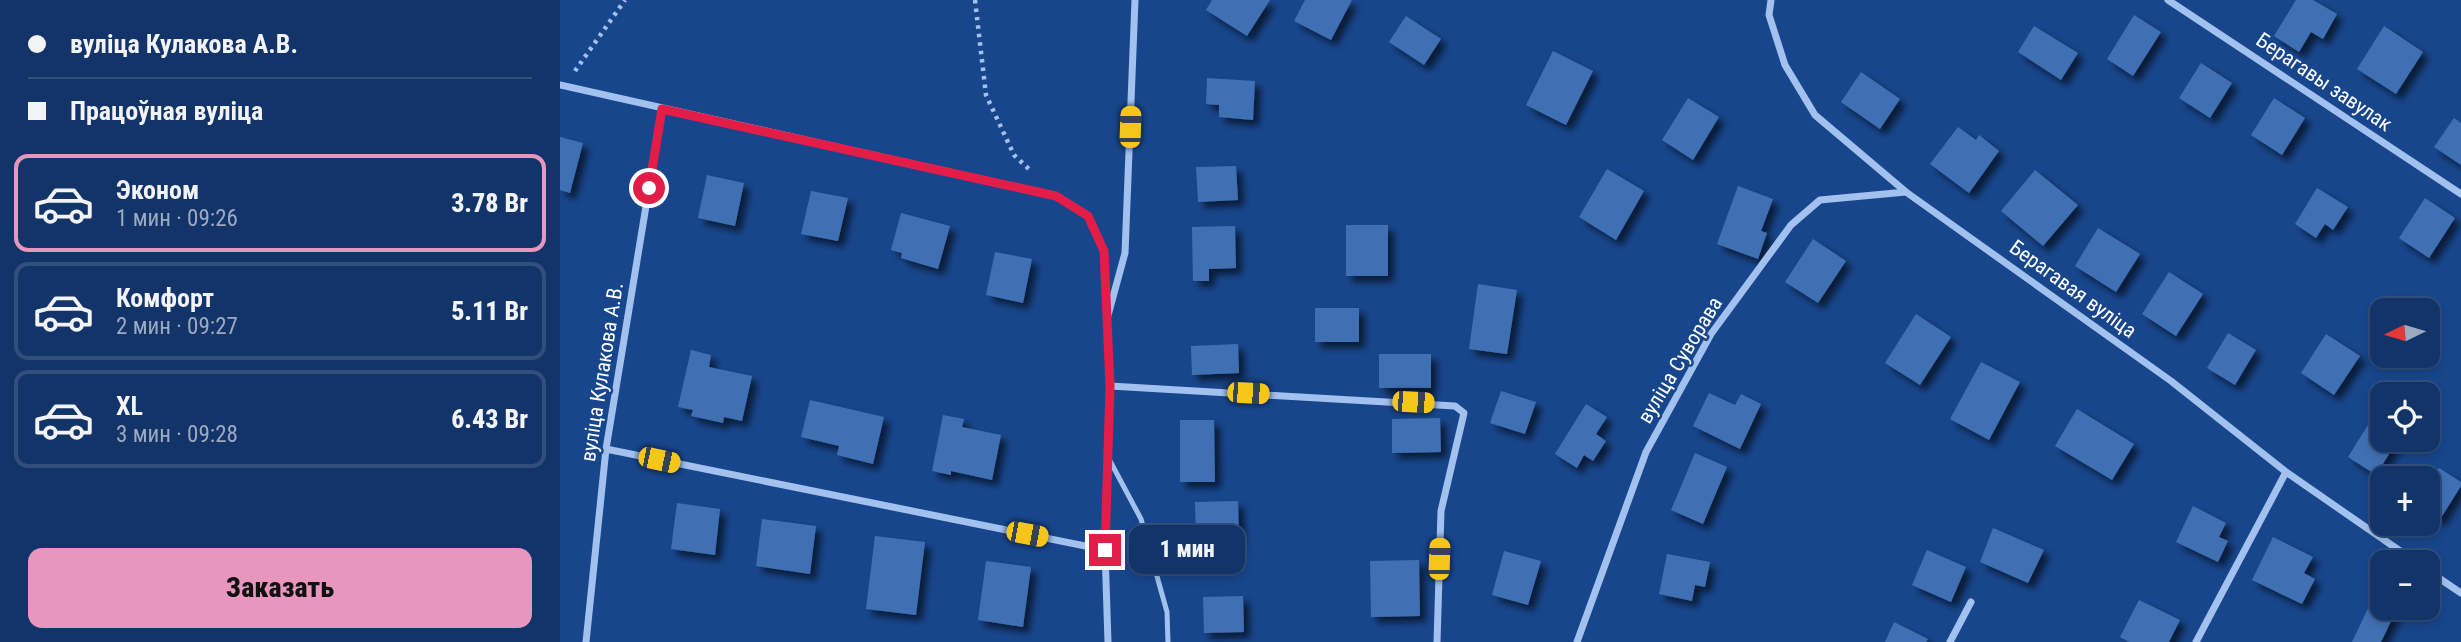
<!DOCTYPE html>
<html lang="ru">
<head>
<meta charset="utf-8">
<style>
  body { margin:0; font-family:"Roboto Condensed",sans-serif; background:#1f3f71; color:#f1f3f6; height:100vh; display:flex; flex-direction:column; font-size:26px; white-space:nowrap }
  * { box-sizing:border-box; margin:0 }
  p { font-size:23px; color:#9caac0 }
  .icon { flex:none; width:38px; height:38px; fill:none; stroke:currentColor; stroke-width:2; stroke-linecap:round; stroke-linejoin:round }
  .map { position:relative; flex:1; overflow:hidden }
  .details { display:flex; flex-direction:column; background:#123469; width:560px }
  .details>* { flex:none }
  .banner { display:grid; align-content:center; height:154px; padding:0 28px; background:#123469 }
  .needle { width:46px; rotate:265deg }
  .controls { position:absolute; left:1810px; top:298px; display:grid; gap:14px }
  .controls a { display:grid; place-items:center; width:70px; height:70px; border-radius:14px; background:#123469; box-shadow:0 4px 10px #0003,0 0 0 2px #314f7d; font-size:35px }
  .end { position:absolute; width:32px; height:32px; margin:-16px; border:9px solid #e11d48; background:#fff; box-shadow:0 0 0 4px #fff }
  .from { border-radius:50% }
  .bubble { position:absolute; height:49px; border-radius:14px; background:#123469; box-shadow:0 4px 10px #0003,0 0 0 2px #314f7d; font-size:23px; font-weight:800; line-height:49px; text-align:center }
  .car { position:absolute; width:21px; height:42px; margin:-21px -10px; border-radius:9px; box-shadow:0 0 5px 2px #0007; background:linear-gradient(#f5c518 24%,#345 0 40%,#f5c518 0 76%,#345 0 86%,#f5c518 0) }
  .banner b { display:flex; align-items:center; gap:24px; height:66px; font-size:26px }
  .banner b+b { border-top:2px solid #314f7d }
  .banner i { width:18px; height:18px; background:#f1f3f6 }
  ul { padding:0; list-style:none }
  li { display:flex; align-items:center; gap:21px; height:98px; margin:0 14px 10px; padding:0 14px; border:4px solid #314f7d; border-radius:14px }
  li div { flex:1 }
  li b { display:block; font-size:26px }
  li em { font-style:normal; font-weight:800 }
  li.selected { border-color:#e797bd }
  li>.icon { width:63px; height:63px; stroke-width:1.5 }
  .button { display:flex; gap:14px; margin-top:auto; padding:14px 28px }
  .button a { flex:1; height:80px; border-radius:14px; background:#e797bd; color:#111; font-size:28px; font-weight:800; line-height:80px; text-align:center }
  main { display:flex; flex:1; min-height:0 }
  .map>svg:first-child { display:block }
</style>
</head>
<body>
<main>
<section class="details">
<div class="banner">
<b><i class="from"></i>вуліца Кулакова А.В.</b>
<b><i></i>Працоўная вуліца</b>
</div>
<ul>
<li class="selected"><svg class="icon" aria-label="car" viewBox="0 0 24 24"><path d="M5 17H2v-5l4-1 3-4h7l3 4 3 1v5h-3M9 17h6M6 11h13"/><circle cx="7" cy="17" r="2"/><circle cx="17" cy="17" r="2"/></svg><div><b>Эконом</b><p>1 мин · 09:26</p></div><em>3.78 Br</em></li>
<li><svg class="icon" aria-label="car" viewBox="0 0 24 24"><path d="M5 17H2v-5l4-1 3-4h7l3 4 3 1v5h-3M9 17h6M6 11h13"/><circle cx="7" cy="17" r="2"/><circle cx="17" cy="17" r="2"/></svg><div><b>Комфорт</b><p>2 мин · 09:27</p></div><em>5.11 Br</em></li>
<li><svg class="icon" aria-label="car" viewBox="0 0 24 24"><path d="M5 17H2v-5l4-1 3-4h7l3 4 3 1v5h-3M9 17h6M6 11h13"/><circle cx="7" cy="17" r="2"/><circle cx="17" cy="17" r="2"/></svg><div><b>XL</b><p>3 мин · 09:28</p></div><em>6.43 Br</em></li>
</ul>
<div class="button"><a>Заказать</a></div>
</section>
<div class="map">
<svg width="1901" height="642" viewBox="0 0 1901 642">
  <defs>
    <filter id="shadow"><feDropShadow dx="6" dy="6" stdDeviation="3.5" flood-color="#0009"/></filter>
  </defs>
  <rect width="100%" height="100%" fill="#18468c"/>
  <path fill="#4170b4" filter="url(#shadow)" d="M 652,0 L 710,0 L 687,36 L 646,10 Z
    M 745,0 L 792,0 L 771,40 L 734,21 Z
    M 1736,0 L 1753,0 L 1777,14 L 1763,39 L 1751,32 L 1739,52 L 1714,36 Z
    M 1574,15 L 1601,32 L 1573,76 L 1547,59 Z
    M 846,16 L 881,39 L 864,65 L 829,42 Z
    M 1474,26 L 1518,53 L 1501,80 L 1458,52 Z
    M 1824,26 L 1863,52 L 1836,94 L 1797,69 Z
    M 993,51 L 1033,71 L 1006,125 L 966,105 Z
    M 1641,63 L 1672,83 L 1650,118 L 1619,98 Z
    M 1301,72 L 1340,99 L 1320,129 L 1281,102 Z
    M 647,78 L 695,81 L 693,120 L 659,117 L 659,105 L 646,104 Z
    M 1128,98 L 1159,117 L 1133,160 L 1102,140 Z
    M 1714,98 L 1745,118 L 1722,155 L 1691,135 Z
    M 1894,118 L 1901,123 L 1901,165 L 1874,147 Z
    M 1398,127 L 1416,140 L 1419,135 L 1439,151 L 1409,193 L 1370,164 Z
    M 0,137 L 23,143 L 10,193 L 0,190 Z
    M 676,166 L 678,200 L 638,202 L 636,167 Z
    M 1047,169 L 1084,191 L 1056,240 L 1019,217 Z
    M 1475,170 L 1518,205 L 1483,246 L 1441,211 Z
    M 147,175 L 184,183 L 175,226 L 138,218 Z
    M 1178,186 L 1213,199 L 1201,231 L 1207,233 L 1198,259 L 1157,244 Z
    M 1757,188 L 1788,207 L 1773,230 L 1765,224 L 1756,238 L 1735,224 Z
    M 251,191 L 288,198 L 278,241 L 241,234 Z
    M 1865,198 L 1895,218 L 1869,258 L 1839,238 Z
    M 341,213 L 390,226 L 378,269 L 341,258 L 342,253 L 331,250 Z
    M 786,225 L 828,225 L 828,276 L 786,276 Z
    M 675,226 L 676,268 L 649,269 L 649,281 L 633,281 L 632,227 Z
    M 1538,228 L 1580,254 L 1556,292 L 1515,266 Z
    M 1253,239 L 1286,261 L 1258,303 L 1225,282 Z
    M 435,252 L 472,259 L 463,303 L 426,295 Z
    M 1609,272 L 1643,294 L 1616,336 L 1582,314 Z
    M 918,284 L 957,290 L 947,354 L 909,349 Z
    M 755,308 L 799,308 L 799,342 L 755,342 Z
    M 1356,314 L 1391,337 L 1360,385 L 1325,363 Z
    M 1668,333 L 1696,350 L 1675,385 L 1647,368 Z
    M 1766,334 L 1800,356 L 1774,395 L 1741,373 Z
    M 678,344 L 679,373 L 632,375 L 631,346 Z
    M 131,350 L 151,355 L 149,367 L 192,376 L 182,421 L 164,417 L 163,423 L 131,416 L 133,410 L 118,407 Z
    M 819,354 L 871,354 L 871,388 L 819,388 Z
    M 1421,362 L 1460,382 L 1429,440 L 1390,419 Z
    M 941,391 L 976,402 L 965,434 L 930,423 Z
    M 1149,393 L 1175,405 L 1181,394 L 1201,404 L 1180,449 L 1133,426 Z
    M 250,400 L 324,417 L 313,464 L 277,455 L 279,446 L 241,437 Z
    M 1026,404 L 1047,417 L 1036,434 L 1046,441 L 1033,461 L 1024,455 L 1017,468 L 995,454 Z
    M 1517,409 L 1574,444 L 1552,480 L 1495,446 Z
    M 383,415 L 404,419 L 402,427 L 441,435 L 432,480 L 391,471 L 391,475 L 372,471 Z
    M 880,418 L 881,452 L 832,453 L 832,419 Z
    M 620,420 L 654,420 L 655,482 L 620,482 Z
    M 1808,425 L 1822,434 L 1822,439 L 1830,439 L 1836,443 L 1816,475 L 1788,457 Z
    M 1135,453 L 1167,467 L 1143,524 L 1111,510 Z
    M 1879,468 L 1901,482 L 1901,486 L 1879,521 L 1867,513 L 1867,486 Z
    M 678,501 L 679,541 L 636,541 L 635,502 Z
    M 117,503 L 160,509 L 155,555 L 111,549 Z
    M 1633,506 L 1666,523 L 1659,537 L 1668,541 L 1658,562 L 1616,542 Z
    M 202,519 L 256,526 L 250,574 L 196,566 Z
    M 1433,528 L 1484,550 L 1468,583 L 1420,562 Z
    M 315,536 L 365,542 L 356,615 L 306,609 Z
    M 1713,537 L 1753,557 L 1744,573 L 1755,579 L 1742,604 L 1692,580 Z
    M 1367,550 L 1406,567 L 1391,602 L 1352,585 Z
    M 944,551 L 981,561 L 968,605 L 932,595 Z
    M 1107,554 L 1150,562 L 1145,587 L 1135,585 L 1132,601 L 1099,594 Z
    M 859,560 L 860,616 L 811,617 L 810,561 Z
    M 426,561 L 471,567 L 463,627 L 418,620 Z
    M 683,596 L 684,632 L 644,633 L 643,597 Z
    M 1579,600 L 1620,620 L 1609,642 L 1569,642 L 1560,637 Z
    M 1811,602 L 1835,613 L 1821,642 L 1792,642 Z
    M 1334,622 L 1368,639 L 1366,642 L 1325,642 Z"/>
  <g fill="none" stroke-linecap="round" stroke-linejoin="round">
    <path stroke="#a2c1ee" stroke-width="4.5" stroke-dasharray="3.5 5" stroke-linecap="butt" d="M 415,0 L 426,95 L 454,155 L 471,171
      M 15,71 L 65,0"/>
    <path stroke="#a2c1ee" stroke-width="5" d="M 549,459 L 581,519 L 607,612 L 608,642"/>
    <path stroke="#a2c1ee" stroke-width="7" d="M 1211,0 L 1209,15 L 1225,65 L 1255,115 L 1346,192 L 1611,381 L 1726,472 L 1856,562
      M 1608,0 L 1901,194
      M 0,85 L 496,196 L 528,216 L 544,251 L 547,319
      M 550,386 L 895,406 L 904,413 L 881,511 L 877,642
      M 46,449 L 545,550
      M 1867,570 L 1901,593
      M 26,642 L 46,449 L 102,109
      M 548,642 L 545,550 L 550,386 L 547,319 L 565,253 L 575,0
      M 1017,642 L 1086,452 L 1151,334 L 1231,225 L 1260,200 L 1346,192
      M 1390,642 L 1411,602
      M 1636,642 L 1726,472"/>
  </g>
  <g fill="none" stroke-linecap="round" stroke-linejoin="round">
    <path stroke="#e11d48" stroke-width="9" d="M 89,188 L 102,109 L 496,196 L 528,216 L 544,251 L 550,386 L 545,550"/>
  </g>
  <g text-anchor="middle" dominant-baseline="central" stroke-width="5" stroke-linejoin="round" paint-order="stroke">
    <g font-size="21" fill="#fff" stroke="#18468c">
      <text transform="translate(1764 82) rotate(34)">Берагавы завулак</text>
      <text transform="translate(1513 289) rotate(36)">Берагавая вуліца</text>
      <text transform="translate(1120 360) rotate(-59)">вуліца Суворава</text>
      <text transform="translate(42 372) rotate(-81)">вуліца Кулакова А.В.</text>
    </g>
  </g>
</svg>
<div class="controls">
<a><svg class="needle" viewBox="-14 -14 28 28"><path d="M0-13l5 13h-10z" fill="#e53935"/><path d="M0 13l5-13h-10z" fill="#9caac0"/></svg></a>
<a><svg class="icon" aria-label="locate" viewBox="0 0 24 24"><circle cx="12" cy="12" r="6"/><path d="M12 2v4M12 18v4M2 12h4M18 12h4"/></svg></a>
<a>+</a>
<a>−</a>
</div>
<i class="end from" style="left:89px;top:188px"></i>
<i class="end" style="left:545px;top:550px"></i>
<div class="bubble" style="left:569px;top:525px;width:116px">1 мин</div>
<i class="car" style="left:570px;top:127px;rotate:2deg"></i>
<i class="car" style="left:688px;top:393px;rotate:93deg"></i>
<i class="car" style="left:853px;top:402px;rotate:93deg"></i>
<i class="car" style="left:99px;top:460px;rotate:102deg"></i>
<i class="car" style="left:467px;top:534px;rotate:101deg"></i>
<i class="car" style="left:879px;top:559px;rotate:2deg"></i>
</div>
</main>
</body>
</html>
